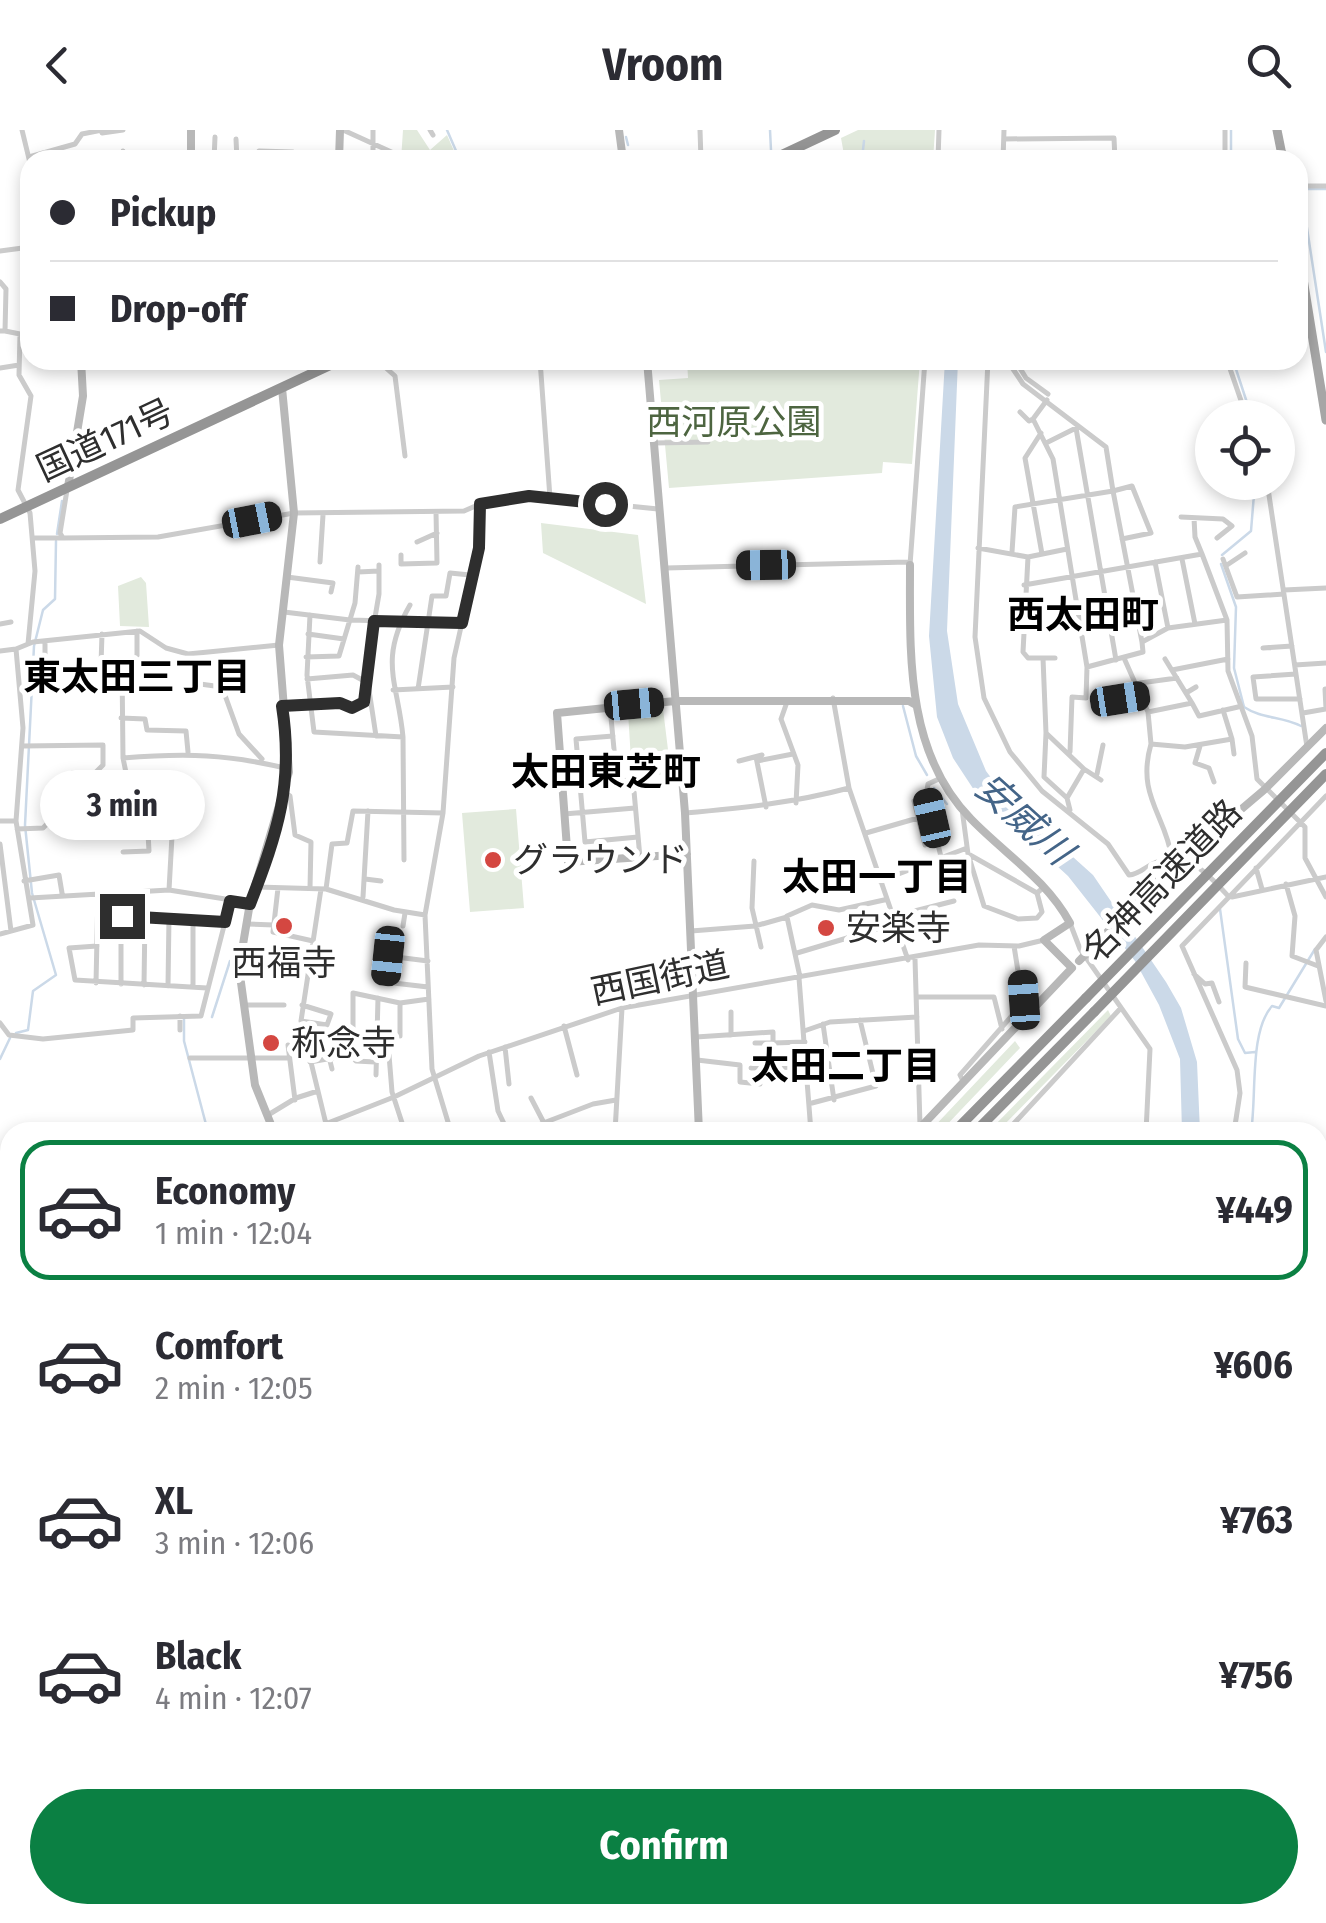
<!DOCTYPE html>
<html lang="en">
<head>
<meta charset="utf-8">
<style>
  body { margin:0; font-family:"Fira Sans Condensed","Noto Sans JP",sans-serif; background:#f7f7f7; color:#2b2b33; height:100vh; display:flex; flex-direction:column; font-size:38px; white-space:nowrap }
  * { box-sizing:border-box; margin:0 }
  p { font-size:32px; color:#7c7c81 }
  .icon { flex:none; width:55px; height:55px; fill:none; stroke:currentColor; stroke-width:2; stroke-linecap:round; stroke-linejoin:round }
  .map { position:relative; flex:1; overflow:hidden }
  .panel { position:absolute; left:0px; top:992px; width:1328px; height:802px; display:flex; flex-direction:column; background:#fff; border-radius:30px 30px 0 0; box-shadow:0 5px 15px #0003 }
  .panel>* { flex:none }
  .top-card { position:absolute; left:20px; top:20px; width:1288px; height:220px; border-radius:30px; box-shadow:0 5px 15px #0003; display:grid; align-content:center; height:220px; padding:0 30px; background:#fff }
  .controls { position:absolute; left:1195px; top:270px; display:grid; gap:20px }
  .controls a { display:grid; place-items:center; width:100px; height:100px; border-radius:50%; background:#fff; box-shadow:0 5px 15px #0003; font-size:50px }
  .end { position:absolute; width:45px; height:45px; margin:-22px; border:12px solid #2e2e2e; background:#fff; box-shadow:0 0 0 5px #fff }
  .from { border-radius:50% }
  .bubble { position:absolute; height:70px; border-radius:35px; background:#fff; box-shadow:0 5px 15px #0003; font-size:32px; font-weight:700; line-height:70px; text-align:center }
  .car { position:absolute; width:30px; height:60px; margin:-30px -15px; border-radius:12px; box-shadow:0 0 8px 2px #0007; background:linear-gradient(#222 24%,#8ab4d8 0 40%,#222 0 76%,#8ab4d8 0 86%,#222 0) }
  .top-card b { display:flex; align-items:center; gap:35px; height:95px; font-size:38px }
  .top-card b+b { border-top:2px solid #e1e1e2 }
  .top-card i { width:25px; height:25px; background:#2b2b33 }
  ul { padding:18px 0 0; list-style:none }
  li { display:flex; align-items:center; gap:30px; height:140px; margin:0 20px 15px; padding:0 10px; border:5px solid transparent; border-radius:30px }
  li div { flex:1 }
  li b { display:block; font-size:38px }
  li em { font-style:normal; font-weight:700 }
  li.selected { border-color:#0b8043 }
  li>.icon { width:90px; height:90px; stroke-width:1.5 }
  .button { display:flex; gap:20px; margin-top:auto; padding:20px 30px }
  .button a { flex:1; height:115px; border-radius:60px; background:#0b8043; color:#fff; font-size:40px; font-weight:700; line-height:115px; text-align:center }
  header { display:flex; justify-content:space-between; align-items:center; height:130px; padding:0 30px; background:#fff; font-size:45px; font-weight:700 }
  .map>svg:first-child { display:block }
</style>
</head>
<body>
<header><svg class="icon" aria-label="back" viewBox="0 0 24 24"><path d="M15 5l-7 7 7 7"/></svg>Vroom<svg class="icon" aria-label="search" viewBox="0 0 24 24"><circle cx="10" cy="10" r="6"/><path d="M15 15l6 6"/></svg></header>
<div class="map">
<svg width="1326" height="1793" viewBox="0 0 1326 1793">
  <rect width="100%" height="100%" fill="#fff"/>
  <path fill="#e2eadd" d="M 403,0 L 417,0 L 430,20 L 447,5 L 458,30 L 401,30 Z
    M 858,0 L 935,0 L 933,30 L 845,30 L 841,8 Z
    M 687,230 L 920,230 L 912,334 L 883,332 L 882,343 L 669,358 L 659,250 L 688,248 Z
    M 541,393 L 638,405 L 646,474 L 543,423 Z
    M 141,447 L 146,453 L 149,497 L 120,496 L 118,456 Z
    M 663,579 L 671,644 L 632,646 L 628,582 Z
    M 516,679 L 524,778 L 470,782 L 462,683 Z
    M 1108,880 L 1111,886 L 997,1002 L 988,1002 Z
    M 1015,911 L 1020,918 L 940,1002 L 929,1002 Z"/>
  <path fill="#cbd9e8" d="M 945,230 L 958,230 L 947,501 L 958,574 L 986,641 L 1004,665 L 1093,745 L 1166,852 L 1181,878 L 1197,932 L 1200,1002 L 1182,1002 L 1180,929 L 1159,875 L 1135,831 L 1068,746 L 974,660 L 953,628 L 937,587 L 929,506 Z"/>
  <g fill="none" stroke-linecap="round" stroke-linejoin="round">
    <path stroke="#cbd9e8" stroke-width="2.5" d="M 447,0 L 460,30
      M 770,0 L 771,20
      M 626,7 L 628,15
      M 863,20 L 864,11
      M 861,30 L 862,24
      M 1231,30 L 1231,0
      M 1326,59 L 1301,59 L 1326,222
      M 1233,230 L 1252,288
      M 57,404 L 62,371
      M 1222,425 L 1251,401 L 1255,352
      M 1221,434 L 1236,477 L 1234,538 L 1244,577 C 1262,589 1281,586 1301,596
      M 903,576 L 916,626 L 927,645
      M 934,658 L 947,674
      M 1220,779 L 1238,909 L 1245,923 L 1255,922
      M 212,887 L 230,831
      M 184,889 L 184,911 L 208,1002
      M 16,903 L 28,900 L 33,861 L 56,845 L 32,763 L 25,695 L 34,516 L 43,480 L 55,469 L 56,411
      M 0,929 L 10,908
      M 1251,1002 C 1257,965 1249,902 1272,876 L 1279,878 L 1315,819
      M 0,1065 L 10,1078
      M 1170,1785 L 1173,1793"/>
    <path stroke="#cbd9e8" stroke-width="11" d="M 0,1403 L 10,1401
      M 373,1793 L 379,1785"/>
    <path stroke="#cbcbcb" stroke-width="5" d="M 22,0 L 30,33
      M 343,0 L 398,25 L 398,30
      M 430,0 L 433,5
      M 700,0 L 701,30
      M 102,3 L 123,0
      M 236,9 L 237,30
      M 1004,9 L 1114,8 L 1115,30
      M 29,27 L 75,14 L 82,4 L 102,0
      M 353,28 L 354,30
      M 122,30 L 123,21
      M 214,30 L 215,7
      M 259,30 L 259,21 L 293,22 L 292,30
      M 373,30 L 373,0
      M 938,30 L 939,0
      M 1003,30 L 1004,0
      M 1225,30 L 1225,0
      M 1298,56 L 1326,56
      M 0,121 L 30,117
      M 0,152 L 6,159 L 5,201 L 0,201
      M 5,201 L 20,204 L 19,245 L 31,266 L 18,360 L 30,383 L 35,441 L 28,514
      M 377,230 L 395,246 L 405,326
      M 540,230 L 550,368
      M 988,230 L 975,507 L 984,568 L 1010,622 L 1042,661 L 1108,714 L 1129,745 C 1140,744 1147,735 1159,731 C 1189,721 1210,746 1229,767
      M 1015,230 L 1026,248 L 1048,264
      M 1227,230 L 1247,288
      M 0,238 L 19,235
      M 1013,239 L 1023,254 L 1106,317 L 1113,361 L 1132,356 L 1151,403 L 1122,409
      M 1047,270 L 1033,289 L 1053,329 L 1087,537 L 1143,522 L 1142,512 L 1168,498 L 1227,490
      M 1020,282 L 1029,291 L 1033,289
      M 1041,303 L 1025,328 L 1042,424
      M 1048,312 L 1076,298 L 1116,530
      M 655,313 L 708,312
      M 1267,352 L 1307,617
      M 67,360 L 60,403 L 63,408 L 158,407 L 294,383 L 464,381 L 480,374
      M 1181,387 L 1223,389 L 1232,396 L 1217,408
      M 1194,388 L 1195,407 L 1202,424
      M 33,408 L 63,408
      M 417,412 L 437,403
      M 978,418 L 1028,427
      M 1012,422 L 1015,377 L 1113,361 L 1142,512
      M 401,425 L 401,434 L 437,433 L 436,382
      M 1182,429 L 1195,494
      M 1223,429 L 1237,467 L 1284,464
      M 320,432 L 323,385
      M 1155,432 L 1168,498
      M 1227,435 L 1245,423
      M 666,438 L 908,432 L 910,435 L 925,230
      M 358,442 L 379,441
      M 287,447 L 333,453 L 331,462
      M 1024,455 L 1202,424 L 1227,490 L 1228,541 L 1252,606 L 1257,649 L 1305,697 L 1305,728 L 1326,767
      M 1284,460 L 1326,458
      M 284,482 L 350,490 L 462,493
      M 1024,482 L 1077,472
      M 310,485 L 307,545 L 314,602 L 403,607 C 398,552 378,531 410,475
      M 0,494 L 11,492
      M 102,504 L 101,534 L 122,536 L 123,628 C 186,623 228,624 289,639
      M 308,504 L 344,509
      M 45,511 L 45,526
      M 1263,518 L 1292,516
      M 0,521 L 16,519
      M 194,525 L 200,554 L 222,557 L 239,604 L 262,629
      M 306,527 L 339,526 L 355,473 L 358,437
      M 1043,528 L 1046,603 L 1084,639 L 1067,668 L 1070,680
      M 1055,528 L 1028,528 L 1023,522 L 1028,427 L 1067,419
      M 1124,528 L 1148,582 L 1192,573 L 1199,586 L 1238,577
      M 1165,529 L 1192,573
      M 1295,535 L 1326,533
      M 122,536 L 137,535 L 137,501
      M 1172,540 L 1228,529
      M 1296,544 L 1253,547 L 1256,569 L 1300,569
      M 307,549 L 353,545 L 366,552
      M 1140,553 L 1177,548
      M 418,559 L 432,466 L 446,466 L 450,443 L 470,445
      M 393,560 L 453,557
      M 1186,563 L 1196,557
      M 833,568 L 849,658
      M 1114,570 L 1142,566
      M 787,572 L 781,589 L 798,635 L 796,673
      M 282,576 L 340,573 L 352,577 L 367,568
      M 610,577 L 617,651 L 633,650 L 640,728
      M 1148,582 L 1151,614 L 1185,617 L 1232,609 L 1223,580
      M 1303,583 L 1326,579 L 1325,559
      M 121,588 L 145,589 L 147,600 L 186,601 L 188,622
      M 1046,603 L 1044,647 L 1067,668
      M 376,606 L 366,540 L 379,464 L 379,435
      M 613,606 L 576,609 L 585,712 L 638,707
      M 403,607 L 404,730
      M 1232,609 L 1234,624
      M 1151,614 C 1136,666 1166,685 1172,729
      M 23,616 L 103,615 L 103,635 L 95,643
      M 1200,616 L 1195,633 L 1209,638 L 1214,652
      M 1070,622 L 1072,567 L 1086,568 L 1087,537
      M 756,627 L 766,677
      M 123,628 L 131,667
      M 739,631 L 762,625
      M 757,631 L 793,624
      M 1084,639 L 1101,650
      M 1097,644 L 1103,615
      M 178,648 L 178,666
      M 161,649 L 162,667
      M 580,654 L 617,651
      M 285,663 L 290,666 L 295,705 L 311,712 L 310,758
      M 926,666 L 944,739
      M 122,667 L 186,666
      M 962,679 L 968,724 L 984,776 L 1018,789 L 1037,788 L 1042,782 L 1037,763 L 1044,757
      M 685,683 C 741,678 793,673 849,658 L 908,830
      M 564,684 L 635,678
      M 142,687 L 143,703
      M 0,691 L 16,691
      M 122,694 L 122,703 L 172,703
      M 17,699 L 43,698 L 49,692 L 90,691 L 96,686 L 95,643 L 72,643 L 72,663 L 95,663
      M 866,703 L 918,688
      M 0,714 L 11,801
      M 925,715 L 914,671 L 926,666 L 928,654 L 941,648
      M 123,722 L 149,721 L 148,703
      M 970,725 L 1037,763
      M 754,731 L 752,778 L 761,817
      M 1256,738 L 1262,759
      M 365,749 L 381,751
      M 24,751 L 59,745 L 62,763
      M 880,751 L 967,718
      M 1286,754 L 1295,786 L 1292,826 L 1318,836
      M 257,757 L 326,759 L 394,780 L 425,785
      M 278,758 L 273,802 L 313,811
      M 321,759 L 301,891 L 326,994
      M 326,759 L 332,714 L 347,713 L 353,681 L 443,683
      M 169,760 L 173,688
      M 363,767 L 368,681
      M 1232,767 L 1326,747
      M 30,768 L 169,760 L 250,773
      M 98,786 L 225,792 L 230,771
      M 787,786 L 812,775 L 839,780 L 884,770
      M 891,787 L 954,771
      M 1070,793 L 1080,819 L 1150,919 L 1146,1002
      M 247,794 L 274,795
      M 403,796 L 405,783
      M 691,801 L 755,796 L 787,787 L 800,847
      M 0,804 L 33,795 L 16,691 L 23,598 L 16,519 L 33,512 L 140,501 L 166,518 L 188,524 L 279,515
      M 1326,807 L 1316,820 L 1326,871
      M 97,816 L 69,818 L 75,850 L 207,858
      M 797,823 L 894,794
      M 915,829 L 920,995
      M 428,831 L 388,826 L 385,852 L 428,857
      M 1246,833 L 1245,857 L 1326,876
      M 1194,844 L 1205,854 L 1212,853 L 1219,872
      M 799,848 L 811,1002
      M 96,853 L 98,762
      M 121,854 L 121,786
      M 144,855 L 145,786
      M 168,856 L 169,787
      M 193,856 L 193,790
      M 917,867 L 994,867 L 1002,899
      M 400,874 L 400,906
      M 245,875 L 284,875
      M 731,882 L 731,905
      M 301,891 L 327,895 L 331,884 L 302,875
      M 0,893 L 9,905 L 43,909 L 133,900 L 133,888 L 201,886 L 225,792
      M 823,894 L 834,970
      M 564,896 L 577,945
      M 180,900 L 180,886
      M 804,901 L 830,892 L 917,887
      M 376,903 L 353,903 L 353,863 L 400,873 L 429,869
      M 696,907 L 773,902 L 773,913 L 805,912
      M 340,912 L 340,925
      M 755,913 L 773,913
      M 288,915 L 295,970
      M 505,917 L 509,954
      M 489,922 L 498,981 L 508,1002
      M 389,925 L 392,962 L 405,1002
      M 329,927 L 332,939
      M 190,928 L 289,928
      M 697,930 L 740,935 L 740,952 L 760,954
      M 310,932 L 350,925 L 356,931 L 375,932
      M 751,938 L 809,937
      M 376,945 L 378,868
      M 963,951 L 960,945 L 1023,873 L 1014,816
      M 531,968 L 544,993
      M 812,973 L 876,956 L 860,890
      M 268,985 L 296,968 L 318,961
      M 305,1002 L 394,967 L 479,926 L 622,878 L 979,815 L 1019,816 L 1044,810
      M 429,1002 L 449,996
      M 451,1002 L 432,939 L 425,785 L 443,683 L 454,528 L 479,417 L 480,374 L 529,366 L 658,379
      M 520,1002 L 593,974 L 616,970
      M 615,1002 L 622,878
      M 876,1002 L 911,1002
      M 1006,1002 L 1119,880
      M 1234,1002 L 1240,963 L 1237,940 L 1182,816 L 1326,666
      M 1318,1098 L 1326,1098
      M 0,1109 L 10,1107
      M 1318,1310 L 1326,1310
      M 1318,1738 L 1326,1750
      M 0,1750 L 10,1749
      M 602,1785 L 608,1793
      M 655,1785 L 660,1793
      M 686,1785 L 691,1793
      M 726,1785 L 732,1793
      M 870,1785 L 873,1793
      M 966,1785 L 971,1793
      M 1109,1785 L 1113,1793
      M 143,1793 L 150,1785
      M 222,1793 L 230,1785
      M 473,1793 L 476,1785
      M 486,1793 L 498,1785
      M 583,1793 L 594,1785
      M 632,1793 L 644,1785
      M 796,1793 L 817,1785
      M 894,1793 L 914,1785"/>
    <path stroke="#b8b8b8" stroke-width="8" d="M 191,0 L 191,30
      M 619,0 L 623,30
      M 339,30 L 340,0
      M 647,230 L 685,683 L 699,1002
      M 68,357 L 83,266 L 81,230
      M 910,435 C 910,523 905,622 971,689 C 1006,725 1046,749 1070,793 L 1044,810 L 1072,838
      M 687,724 L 568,732 L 557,583 L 675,571 L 909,571 L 916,575
      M 1159,749 L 1264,660 L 1326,598
      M 274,1002 L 255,955 L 239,838 L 250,773 L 289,642 L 279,515 L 294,383 L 282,258
      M 916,1002 L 1072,838
      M 0,1502 L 10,1714
      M 80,1785 L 98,1793"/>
    <path stroke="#a6a6a6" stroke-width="9" d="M 1277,0 L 1283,30
      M 1298,118 L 1326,290"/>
    <path stroke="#959595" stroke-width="10" d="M 771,30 L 835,0
      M 0,389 L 341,230
      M 954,1002 L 1086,868
      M 975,1002 L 1094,882
      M 176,1793 L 185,1785
      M 197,1793 L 206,1785"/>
    <path stroke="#b8b8b8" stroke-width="8" d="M 1079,831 L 1159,749"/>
    <path stroke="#959595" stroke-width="10" d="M 1086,868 L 1326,623
      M 1094,882 L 1326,644"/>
  </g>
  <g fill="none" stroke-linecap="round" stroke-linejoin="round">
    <path stroke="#2e2e2e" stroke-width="12" d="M 122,786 L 225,792 L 230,771 L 250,774 C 278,702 294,653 282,576 L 340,573 L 352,578 L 364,572 L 374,491 L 462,493 L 479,418 L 480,374 L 529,366 L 605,374"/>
  </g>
  <g fill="#d44741" stroke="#fff" stroke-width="4">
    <circle cx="493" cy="730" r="10"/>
    <circle cx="284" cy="796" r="10"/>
    <circle cx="826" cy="798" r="10"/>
    <circle cx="271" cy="913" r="10"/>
  </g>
  <g text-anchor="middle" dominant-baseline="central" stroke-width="10" stroke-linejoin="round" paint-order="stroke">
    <g font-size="35" fill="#4d6540" stroke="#fff">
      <text x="734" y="292">西河原公園</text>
    </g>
    <g font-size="35" fill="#2e2e2e" stroke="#fff">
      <text transform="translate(105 310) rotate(-25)">国道171号</text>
      <text transform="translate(1162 751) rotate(-46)">名神高速道路</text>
      <text transform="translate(660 848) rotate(-12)">西国街道</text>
    </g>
    <g font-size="35" fill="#2e2e2e" stroke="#fff" text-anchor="start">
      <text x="513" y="730">グラウンド</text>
      <text x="846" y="798">安楽寺</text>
      <text x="284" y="833" text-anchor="middle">西福寺</text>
      <text x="291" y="913">称念寺</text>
    </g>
    <g font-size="38" font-weight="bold" fill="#000" stroke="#fff">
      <text x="1083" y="485">西太田町</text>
      <text x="137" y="547">東太田三丁目</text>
      <text x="606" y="642">太田東芝町</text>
      <text x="877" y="747">太田一丁目</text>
      <text x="846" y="936">太田二丁目</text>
    </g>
    <g font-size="38" font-style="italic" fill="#446588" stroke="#fff">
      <text transform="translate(1024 689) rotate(42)">安威川</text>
    </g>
  </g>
</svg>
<div class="controls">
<a><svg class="icon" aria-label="locate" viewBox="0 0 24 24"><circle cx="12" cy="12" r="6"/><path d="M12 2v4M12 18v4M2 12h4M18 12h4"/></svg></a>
</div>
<i class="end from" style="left:605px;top:374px"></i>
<i class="end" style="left:122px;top:786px"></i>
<div class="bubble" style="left:40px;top:640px;width:165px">3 min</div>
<i class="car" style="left:252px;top:390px;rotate:79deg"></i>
<i class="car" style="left:766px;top:435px;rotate:269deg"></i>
<i class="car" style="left:1120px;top:569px;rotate:81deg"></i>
<i class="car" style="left:634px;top:574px;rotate:85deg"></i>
<i class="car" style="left:932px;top:688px;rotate:347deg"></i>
<i class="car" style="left:388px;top:826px;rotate:186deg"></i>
<i class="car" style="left:1024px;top:870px;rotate:356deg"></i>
<div class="top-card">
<b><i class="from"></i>Pickup</b>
<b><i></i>Drop-off</b>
</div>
<section class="panel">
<ul>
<li class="selected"><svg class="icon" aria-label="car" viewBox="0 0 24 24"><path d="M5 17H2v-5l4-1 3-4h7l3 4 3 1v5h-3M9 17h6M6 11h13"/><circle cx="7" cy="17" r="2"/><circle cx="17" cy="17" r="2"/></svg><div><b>Economy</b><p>1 min · 12:04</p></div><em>¥449</em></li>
<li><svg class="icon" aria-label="car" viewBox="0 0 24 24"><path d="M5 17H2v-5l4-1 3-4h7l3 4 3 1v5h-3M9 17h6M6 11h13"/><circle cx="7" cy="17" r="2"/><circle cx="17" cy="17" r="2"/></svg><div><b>Comfort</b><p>2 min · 12:05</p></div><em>¥606</em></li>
<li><svg class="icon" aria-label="car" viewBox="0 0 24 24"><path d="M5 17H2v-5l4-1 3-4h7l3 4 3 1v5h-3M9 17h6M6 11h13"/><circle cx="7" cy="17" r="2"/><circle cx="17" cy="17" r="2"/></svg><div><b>XL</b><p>3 min · 12:06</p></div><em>¥763</em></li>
<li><svg class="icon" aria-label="car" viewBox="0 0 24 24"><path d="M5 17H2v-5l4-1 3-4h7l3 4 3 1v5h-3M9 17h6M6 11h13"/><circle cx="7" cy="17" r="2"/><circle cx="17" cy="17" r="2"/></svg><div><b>Black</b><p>4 min · 12:07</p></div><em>¥756</em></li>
</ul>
<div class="button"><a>Confirm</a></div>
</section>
</div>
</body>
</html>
